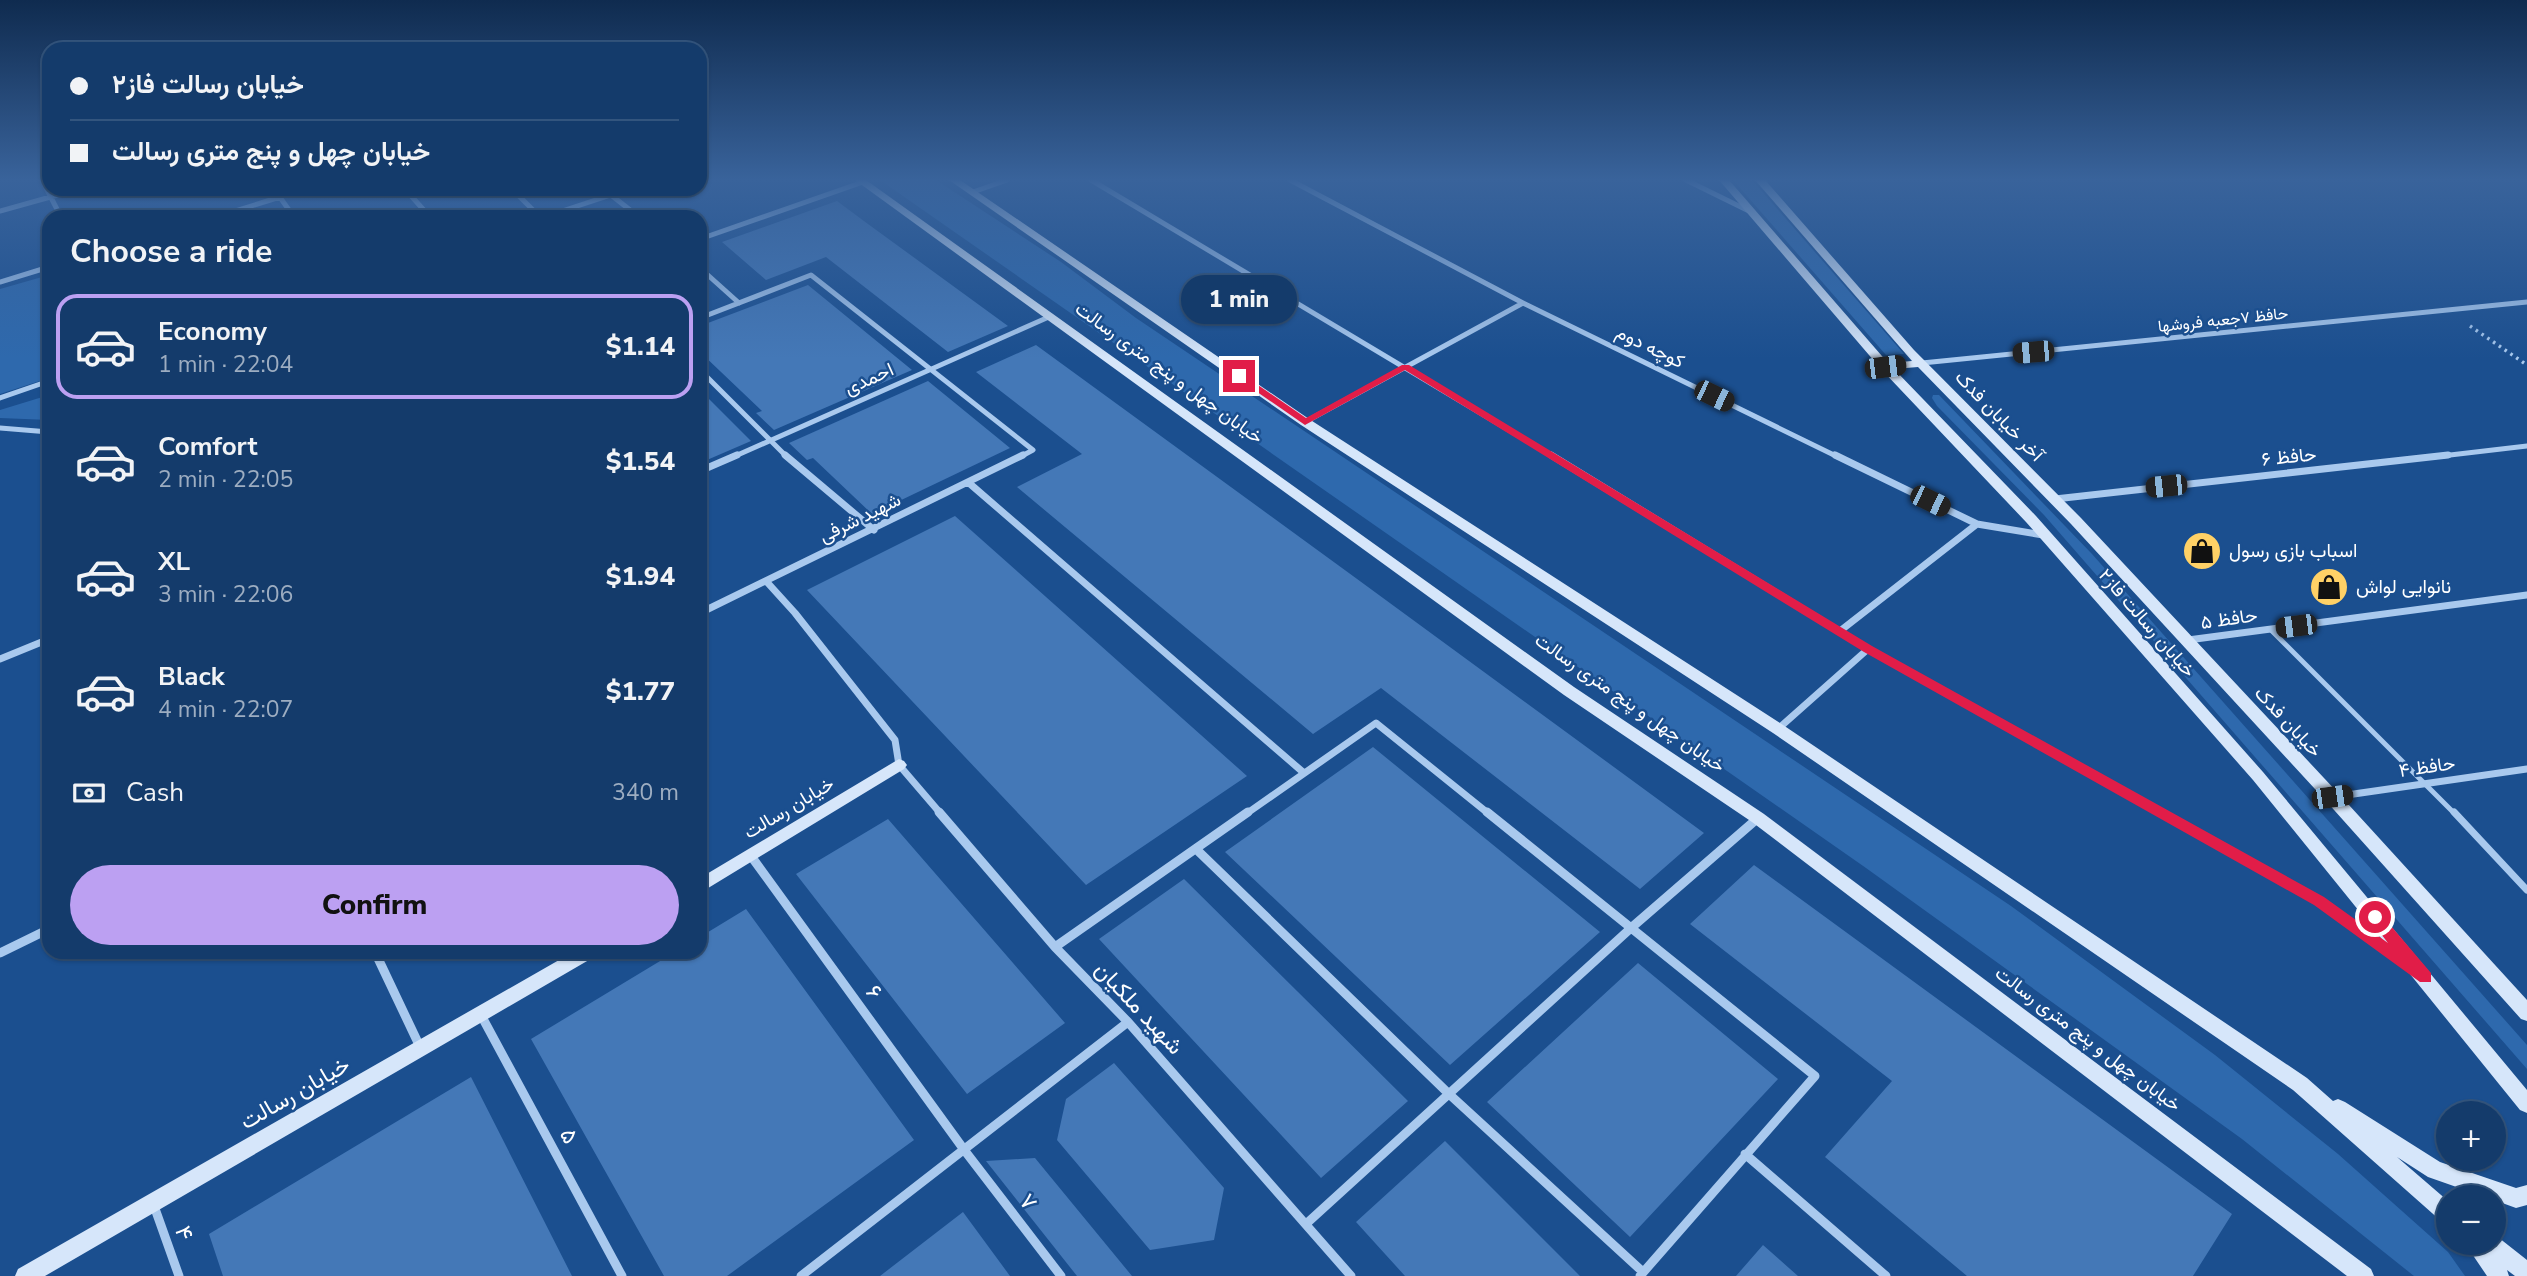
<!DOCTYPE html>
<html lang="en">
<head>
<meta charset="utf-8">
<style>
  body { margin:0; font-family:"Nunito Sans",Vazirmatn,sans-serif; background:#1d4271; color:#f1f3f6; height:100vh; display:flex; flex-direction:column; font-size:26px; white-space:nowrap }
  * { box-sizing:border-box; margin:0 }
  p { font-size:23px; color:#9dadc1 }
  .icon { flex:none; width:38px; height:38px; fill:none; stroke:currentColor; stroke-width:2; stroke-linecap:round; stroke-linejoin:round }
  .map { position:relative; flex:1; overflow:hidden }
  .drawer { position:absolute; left:42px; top:210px; width:665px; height:749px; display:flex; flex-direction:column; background:#143b6b; border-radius:21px; box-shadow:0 2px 5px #0004,0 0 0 2px #33557e }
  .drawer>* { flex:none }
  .guide { position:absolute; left:42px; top:42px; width:665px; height:154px; border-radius:21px; box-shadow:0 2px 5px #0004,0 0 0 2px #33557e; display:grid; align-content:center; height:154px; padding:0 28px; background:#143b6b }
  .buttons { position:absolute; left:2436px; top:1101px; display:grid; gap:14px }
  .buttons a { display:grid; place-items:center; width:70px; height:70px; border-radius:50%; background:#143b6b; box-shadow:0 2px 5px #0004,0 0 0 2px #33557e; font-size:35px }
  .end { position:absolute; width:32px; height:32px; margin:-16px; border:9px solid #e11d48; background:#fff; box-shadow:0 0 0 4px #fff }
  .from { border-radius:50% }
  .bubble { position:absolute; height:49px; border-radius:24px; background:#143b6b; box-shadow:0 2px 5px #0004,0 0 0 2px #33557e; font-size:23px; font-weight:800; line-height:49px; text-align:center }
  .car { position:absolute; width:21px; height:42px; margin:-21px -10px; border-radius:9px; box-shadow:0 0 5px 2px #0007; background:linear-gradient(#222 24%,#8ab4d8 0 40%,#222 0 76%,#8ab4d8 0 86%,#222 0) }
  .guide b { display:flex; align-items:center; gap:24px; height:66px; font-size:26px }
  .guide b+b { border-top:2px solid #33557e }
  .guide i { width:18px; height:18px; background:#f1f3f6 }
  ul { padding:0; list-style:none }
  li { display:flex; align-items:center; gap:21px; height:105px; margin:0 14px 10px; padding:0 14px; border:4px solid transparent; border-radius:21px }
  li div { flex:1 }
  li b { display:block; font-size:26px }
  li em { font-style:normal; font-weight:800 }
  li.active { border-color:#bca0f2 }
  li>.icon { width:63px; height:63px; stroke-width:1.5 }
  h2 { padding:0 28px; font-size:32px; line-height:84px }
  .pay { display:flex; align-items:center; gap:18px; height:77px; padding:0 28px; font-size:26px }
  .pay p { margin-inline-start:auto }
  .action { display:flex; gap:14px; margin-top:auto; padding:14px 28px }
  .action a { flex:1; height:80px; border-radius:42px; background:#bca0f2; color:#111; font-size:28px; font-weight:800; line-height:80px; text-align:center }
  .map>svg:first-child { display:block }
</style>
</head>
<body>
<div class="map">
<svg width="2527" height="1276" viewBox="0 0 2527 1276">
  <rect width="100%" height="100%" fill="#1b4f8f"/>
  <path fill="#2e69ad" d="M 880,180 L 936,180 L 1061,262 L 1136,318 L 2011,906 L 2215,1055 L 2338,1154 L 2448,1252 L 2465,1276 L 2414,1276 L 2242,1139 L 1866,868 Z
    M 1733,180 L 1752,180 L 1904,354 L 1886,355 Z
    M 49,275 L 49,378 L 0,394 L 0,289 Z
    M 49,395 L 49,420 L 0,418 L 0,410 Z
    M 1933,395 L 1939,395 L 2092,554 L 2527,1045 L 2527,1069 L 2044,515 L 1937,406 L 1932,398 Z"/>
  <path fill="#4478b7" d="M 837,201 L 868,224 L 1008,326 L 948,352 L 826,257 L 766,280 L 722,242 Z
    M 808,285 L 912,370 L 774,430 L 756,413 L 762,411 L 700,352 L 700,326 Z
    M 1036,345 L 1353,576 L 1704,833 L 1640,889 L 1381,688 L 1313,734 L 1017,487 L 1082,454 L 976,372 Z
    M 928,381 L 1010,448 L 872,514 L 813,458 L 807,460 L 789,443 Z
    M 700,390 L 751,441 L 700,463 Z
    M 955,516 L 1247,776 L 1086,885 L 807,590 Z
    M 1373,747 L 1600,932 L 1450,1065 L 1225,852 Z
    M 888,819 L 1065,1023 L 967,1094 L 796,874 Z
    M 1754,865 L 2232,1214 L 2193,1276 L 1967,1276 L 1825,1157 L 1892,1081 L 1690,924 Z
    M 1184,879 L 1408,1101 L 1321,1178 L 1099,939 Z
    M 746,909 L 914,1140 L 727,1276 L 664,1276 L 531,1039 L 675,952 L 700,952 L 700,937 Z
    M 1638,963 L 1778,1079 L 1630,1237 L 1487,1102 Z
    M 1114,1063 L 1224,1188 L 1214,1240 L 1150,1250 L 1057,1140 L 1066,1099 Z
    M 471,1077 L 572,1276 L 223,1276 L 209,1234 Z
    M 1445,1141 L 1580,1276 L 1405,1276 L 1356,1222 Z
    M 1035,1158 L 1132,1276 L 1077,1276 L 986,1161 Z
    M 963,1212 L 1010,1276 L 880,1276 Z
    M 1763,1245 L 1798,1276 L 1736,1276 Z"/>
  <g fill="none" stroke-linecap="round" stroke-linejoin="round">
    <path stroke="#a9c9ee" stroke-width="3.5" stroke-dasharray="2.5 4.5" stroke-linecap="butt" d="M 2470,326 L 2527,365"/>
    <path stroke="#a9c9ee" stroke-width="5" d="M 2270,629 L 2455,814"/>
    <path stroke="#a9c9ee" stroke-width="7" d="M 2454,812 L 2527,890"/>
    <path stroke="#a9c9ee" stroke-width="5" d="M 42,180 L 61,217
      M 1091,180 L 1554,457
      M 1290,180 L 1523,303 L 1838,457
      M 1686,180 L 1751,212
      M 274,189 L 294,217
      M 405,189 L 430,217
      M 512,189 L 540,217
      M 973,192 L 1007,180
      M 611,195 L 639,217
      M 0,211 L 79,189
      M 216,217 L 280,197
      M 544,217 L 629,189
      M 700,239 L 863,182
      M 700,268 L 739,303
      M 0,282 L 49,267
      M 700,318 L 811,275 L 1033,450 L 1020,457
      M 1922,363 L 2527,302
      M 700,370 L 787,457
      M 0,398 L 49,381
      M 1305,422 L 1523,303
      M 0,428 L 49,432
      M 733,457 L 1051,316
      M 2433,457 L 2527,446"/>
    <path stroke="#a9c9ee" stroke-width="7" d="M 785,455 L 874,530
      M 1551,455 L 1868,649 L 2163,814
      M 1835,455 L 1977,524 L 2043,535
      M 700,471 L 737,455
      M 969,483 L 1304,773
      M 2055,499 L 2448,455
      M 766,581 L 795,613 L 895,740 L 899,765 L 941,814
      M 700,613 L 1023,455
      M 1840,631 L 1977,524
      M 2188,640 L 2527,595
      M 0,659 L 49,639
      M 1778,729 L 1868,649
      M 2333,797 L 2527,769
      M 1246,814 L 1376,723 L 1489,814"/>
    <path stroke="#a9c9ee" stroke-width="9" d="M 939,812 L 1055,947 L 1128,1022 L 1351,1276
      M 1487,812 L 1815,1076 L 1640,1276
      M 2160,812 L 2319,901 L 2401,960
      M 1196,849 L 1449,1094 L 1643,1272
      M 751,856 L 965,1151 L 1061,1276
      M 1055,947 L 1248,812
      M 375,952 L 421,1049
      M 0,953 L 49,929
      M 481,1015 L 622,1276
      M 1745,1154 L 1886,1276
      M 153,1203 L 179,1276
      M 1306,1224 L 1631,928 L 1758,818
      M 801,1276 L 1128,1022"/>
    <path fill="#d6e6fa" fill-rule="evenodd" d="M 855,180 L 866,180 L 1574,687 L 1764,814 L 2371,1269 L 2374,1276 L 2347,1276 L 1752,822 L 1564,695 Z
      M 949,180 L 960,180 L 1309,419 L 1783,725 L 2307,1078 L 2333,1101 L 2338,1099 L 2345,1102 L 2440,1162 L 2516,1188 L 2527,1185 L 2527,1205 L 2516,1208 L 2494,1200 L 2494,1197 L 2485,1197 L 2428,1177 L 2397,1157 L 2448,1201 L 2448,1224 L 2441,1221 L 2293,1090 L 1773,733 L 1301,425 Z
      M 1719,180 L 1729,180 L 1888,363 L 1912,361 L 1755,180 L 1765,180 L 1914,350 L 2081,518 L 2338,793 L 2527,1000 L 2527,1021 L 2521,1019 L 2326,801 L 2071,524 L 1918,367 L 1894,369 L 2036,516 L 2263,772 L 2527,1090 L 2527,1113 L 2520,1110 L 2253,780 L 2026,522 L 1881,369 Z
      M 899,759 L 904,761 L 907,765 L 904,769 L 700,893 L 700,878 Z
      M 573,952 L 597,952 L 594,957 L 45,1276 L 15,1276 L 18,1269 Z
      M 2494,1234 L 2527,1260 L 2527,1276 L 2515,1276 L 2507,1270 L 2509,1276 L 2487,1276 L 2464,1242 L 2494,1242 Z"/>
  </g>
  <linearGradient id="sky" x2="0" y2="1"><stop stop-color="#0f2b4f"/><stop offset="0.5" stop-color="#39639b"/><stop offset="1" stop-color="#39639b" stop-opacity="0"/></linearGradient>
  <rect width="2527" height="359" fill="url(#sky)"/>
  <path fill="#e11d48" d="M 1402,365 L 1409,365 L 1872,646 L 2324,897 L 2388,943 L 2368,917 L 2370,913 L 2380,913 L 2431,973 L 2431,982 L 2420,982 L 2314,905 L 1864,652 L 1405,370 L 1305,425 L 1234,376 L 1242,374 L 1306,418 Z"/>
  <defs>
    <symbol id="shop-disc" viewBox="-11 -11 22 22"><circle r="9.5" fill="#ffd166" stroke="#1b4f8f"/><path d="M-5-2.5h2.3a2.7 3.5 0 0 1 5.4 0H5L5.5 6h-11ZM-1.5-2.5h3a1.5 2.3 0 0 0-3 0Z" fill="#111"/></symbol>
  </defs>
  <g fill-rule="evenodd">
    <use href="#shop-disc" x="2180" y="529" width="44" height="44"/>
    <use href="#shop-disc" x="2307" y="565" width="44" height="44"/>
  </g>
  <g text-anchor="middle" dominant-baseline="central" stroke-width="5" stroke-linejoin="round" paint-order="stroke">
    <g font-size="16" fill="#fff" stroke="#1b4f8f">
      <text transform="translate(2223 320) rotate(-6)">حافظ ۷جعبه فروشها</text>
    </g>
    <g font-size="19" fill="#fff" stroke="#1b4f8f">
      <text transform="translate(1650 347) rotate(26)">کوچه دوم</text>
      <text transform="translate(1169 373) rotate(36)">خیابان چهل و پنج متری رسالت</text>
      <text transform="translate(869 379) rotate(-24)">احمدی</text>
      <text transform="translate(1999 416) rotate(46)">آخر خیابان فدک</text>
      <text transform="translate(2289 457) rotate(-6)">حافظ ۶</text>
      <text transform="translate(860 518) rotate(-26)">شهید شرفی</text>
      <text transform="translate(2229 619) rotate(-8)">حافظ ۵</text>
      <text transform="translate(2147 623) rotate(49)">خیابان رسالت فاز۲</text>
      <text transform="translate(1630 703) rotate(35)">خیابان چهل و پنج متری رسالت</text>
      <text transform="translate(2288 722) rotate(47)">خیابان فدک</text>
      <text transform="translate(2427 767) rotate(-8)">حافظ ۴</text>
      <text transform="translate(789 808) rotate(-31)">خیابان رسالت</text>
      <text transform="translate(2088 1039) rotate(37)">خیابان چهل و پنج متری رسالت</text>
    </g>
    <g font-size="19" fill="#fff" stroke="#1b4f8f" text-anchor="start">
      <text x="2229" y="551">اسباب بازی رسول</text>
      <text x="2356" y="587">نانوایی لواش</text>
    </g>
    <g font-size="23" fill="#fff" stroke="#1b4f8f">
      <text transform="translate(874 992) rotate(54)">۶</text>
      <text transform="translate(1139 1008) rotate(47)">شهید ملکیان</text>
      <text transform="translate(295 1093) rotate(-30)">خیابان رسالت</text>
      <text transform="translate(569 1136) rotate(62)">۵</text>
      <text transform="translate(1028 1202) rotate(52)">۷</text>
      <text transform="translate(184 1233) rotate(71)">۴</text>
    </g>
  </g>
</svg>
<div class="buttons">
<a>+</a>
<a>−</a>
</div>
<i class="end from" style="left:2375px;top:917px"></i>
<i class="end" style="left:1239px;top:376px"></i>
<div class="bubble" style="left:1181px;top:275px;width:116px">1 min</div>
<i class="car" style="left:2033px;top:352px;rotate:265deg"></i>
<i class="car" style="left:1885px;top:367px;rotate:83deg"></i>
<i class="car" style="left:1714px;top:396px;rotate:116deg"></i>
<i class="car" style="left:2166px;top:486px;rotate:264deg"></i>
<i class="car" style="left:1930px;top:501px;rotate:116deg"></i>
<i class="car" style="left:2296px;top:626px;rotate:263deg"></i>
<i class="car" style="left:2332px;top:797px;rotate:82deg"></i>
<div class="guide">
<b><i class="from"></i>خیابان رسالت فاز۲</b>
<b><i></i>خیابان چهل و پنج متری رسالت</b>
</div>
<section class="drawer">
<h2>Choose a ride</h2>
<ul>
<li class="active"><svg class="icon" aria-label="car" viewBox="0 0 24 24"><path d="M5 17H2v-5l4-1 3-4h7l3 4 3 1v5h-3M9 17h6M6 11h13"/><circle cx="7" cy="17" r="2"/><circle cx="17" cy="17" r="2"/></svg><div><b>Economy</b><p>1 min · 22:04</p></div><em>$1.14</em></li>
<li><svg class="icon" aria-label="car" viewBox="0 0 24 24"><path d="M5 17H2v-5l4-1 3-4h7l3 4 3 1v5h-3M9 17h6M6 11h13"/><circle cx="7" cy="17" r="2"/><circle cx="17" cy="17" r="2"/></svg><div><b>Comfort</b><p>2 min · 22:05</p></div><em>$1.54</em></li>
<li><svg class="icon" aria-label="car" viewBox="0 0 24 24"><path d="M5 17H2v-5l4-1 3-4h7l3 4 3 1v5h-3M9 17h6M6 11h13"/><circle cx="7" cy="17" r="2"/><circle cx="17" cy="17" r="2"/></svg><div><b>XL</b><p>3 min · 22:06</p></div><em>$1.94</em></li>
<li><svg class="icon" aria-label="car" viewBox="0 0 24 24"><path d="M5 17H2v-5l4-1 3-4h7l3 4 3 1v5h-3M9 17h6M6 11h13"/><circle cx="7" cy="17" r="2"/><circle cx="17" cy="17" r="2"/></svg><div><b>Black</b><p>4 min · 22:07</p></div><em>$1.77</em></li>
</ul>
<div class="pay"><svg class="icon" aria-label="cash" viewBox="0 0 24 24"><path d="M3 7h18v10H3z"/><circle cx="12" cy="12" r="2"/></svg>Cash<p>340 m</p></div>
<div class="action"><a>Confirm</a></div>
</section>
</div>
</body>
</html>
